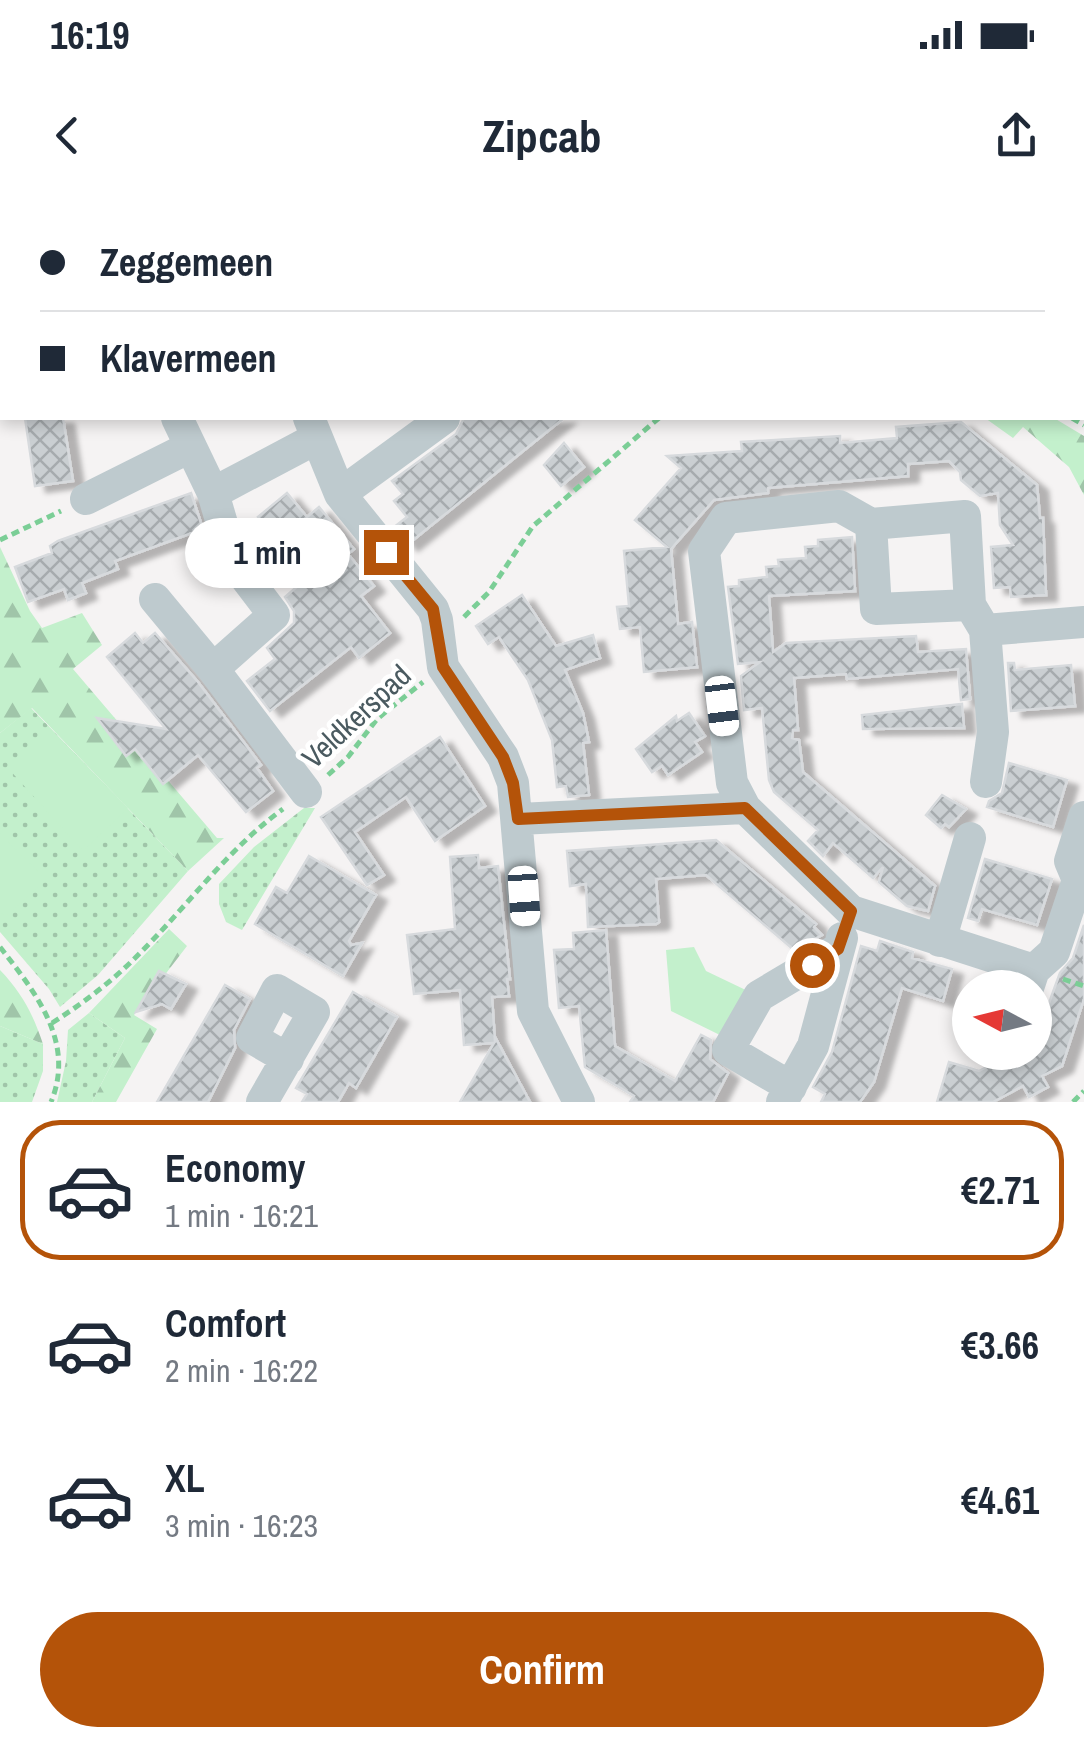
<!DOCTYPE html>
<html lang="en">
<head>
<meta charset="utf-8">
<style>
  body { margin:0; font-family:"Archivo Narrow",sans-serif; background:#f2f2f3; color:#1f2937; height:100vh; display:flex; flex-direction:column; font-size:38px; white-space:nowrap }
  * { box-sizing:border-box; margin:0 }
  p { font-size:32px; color:#747a83 }
  .icon { flex:none; width:55px; height:55px; fill:none; stroke:currentColor; stroke-width:2; stroke-linecap:round; stroke-linejoin:round }
  .map { position:relative; height:902px; overflow:hidden }
  .panel { display:flex; flex-direction:column; background:#fff; flex:1 }
  .panel>* { flex:none }
  .top-card { position:absolute; left:0px; top:0px; width:1085px; height:220px; box-shadow:0 5px 15px #0003; display:grid; align-content:center; height:220px; padding:0 40px; background:#fff }
  .needle { width:65px; rotate:277deg }
  .buttons { position:absolute; left:952px; top:770px; display:grid; gap:20px }
  .buttons a { display:grid; place-items:center; width:100px; height:100px; border-radius:50%; background:#fff; box-shadow:0 5px 15px #0003; font-size:50px }
  .end { position:absolute; width:45px; height:45px; margin:-22px; border:12px solid #b45309; background:#fff; box-shadow:0 0 0 5px #fff }
  .from { border-radius:50% }
  .bubble { position:absolute; height:70px; border-radius:35px; background:#fff; box-shadow:0 5px 15px #0003; font-size:32px; font-weight:700; line-height:70px; text-align:center }
  .car { position:absolute; width:30px; height:60px; margin:-30px -15px; border-radius:12px; box-shadow:0 0 8px 2px #0007; background:linear-gradient(#fff 24%,#345 0 40%,#fff 0 76%,#345 0 86%,#fff 0) }
  .top-card b { display:flex; align-items:center; gap:35px; height:95px; font-size:38px }
  .top-card b+b { border-top:2px solid #e0e1e3 }
  .top-card i { width:25px; height:25px; background:#1f2937 }
  ul { padding:18px 0 0; list-style:none }
  li { display:flex; align-items:center; gap:30px; height:140px; margin:0 20px 15px; padding:0 20px; border:5px solid transparent; border-radius:40px }
  li div { flex:1 }
  li b { display:block; font-size:38px }
  li em { font-style:normal; font-weight:700 }
  li.active { border-color:#b45309 }
  li>.icon { width:90px; height:90px; stroke-width:1.5 }
  .button { display:flex; gap:20px; margin-top:auto; padding:20px 40px }
  .button a { flex:1; height:115px; border-radius:60px; background:#b45309; color:#fff; font-size:40px; font-weight:700; line-height:115px; text-align:center }
  .status { display:flex; justify-content:space-between; align-items:center; height:70px; padding:0 50px; background:#fff; direction:ltr }
  .status svg { height:28px; fill:currentColor }
  header { display:flex; justify-content:space-between; align-items:center; height:130px; padding:0 40px; background:#fff; font-size:45px; font-weight:700 }
  .map>svg:first-child { display:block }
</style>
</head>
<body>
<div class="status"><b>16:19</b><svg viewBox="0 0 49 12"><path d="M0 12V9h3v3zM5 12V6h3v6zM10 12V3h3v9zM15 12V0h3v12zM26 1h20v11H26zM47 4h2v5h-2z"/></svg></div>
<header><svg class="icon" aria-label="back" viewBox="0 0 24 24"><path d="M15 5l-7 7 7 7"/></svg>Zipcab<svg class="icon" aria-label="share" viewBox="0 0 24 24"><path d="M12 15V3M7 8l5-5 5 5M5 13v7h14v-7"/></svg></header>
<div class="map">
<svg width="1084" height="902" viewBox="0 0 1084 902">
  <defs>
    <pattern id="grass-dots" width="8" height="8" patternUnits="userSpaceOnUse" patternTransform="scale(2.5)"><rect width="8" height="8" fill="#c3f0cc"/><path d="M2 2h.1M6 6h.1" fill="none" stroke="#a0c5a9" stroke-width="1.8" stroke-linecap="round"/></pattern>
    <pattern id="forest-firs" width="22" height="20" patternUnits="userSpaceOnUse" patternTransform="scale(2.5)"><rect width="22" height="20" fill="#c3f0cc"/><path d="M5 1l3.5 6h-7zM16 11l3.5 6h-7z" fill="#a0c5a9"/></pattern>
    <pattern id="building-cross-hatch" width="8" height="8" patternUnits="userSpaceOnUse" patternTransform="scale(2.5)"><rect width="8" height="8" fill="#cacfd2"/><path d="M0 0l8 8M0 8l8-8" fill="none" stroke="#a6abae"/></pattern>
    <filter id="shadow"><feDropShadow dx="11" dy="6" stdDeviation="2.5" flood-color="#0004"/></filter>
  </defs>
  <rect width="100%" height="100%" fill="#f5f3f3"/>
  <path fill="url(#grass-dots)" d="M 31,508 L 188,671 L 98,775 L 60,807 L 49,789 L 0,732 L 0,533 Z
    M 304,608 L 315,608 L 242,730 L 226,722 L 219,704 L 219,684 L 254,647 Z
    M 89,813 L 125,838 L 92,902 L 57,902 L 66,861 L 68,830 Z
    M 0,826 L 43,844 L 43,871 L 32,902 L 0,902 Z"/>
  <path fill="url(#forest-firs)" d="M 985,218 L 1054,218 L 1084,236 L 1084,295 L 1069,267 L 1023,227 L 1013,238 Z
    M 0,347 L 30,411 L 42,428 L 82,413 L 102,445 L 73,469 L 217,638 L 224,638 L 188,671 L 32,508 L 0,533 Z
    M 169,729 L 187,746 L 134,815 L 157,829 L 116,902 L 92,902 L 125,838 L 89,813 Z
    M 0,770 C 22,793 33,814 43,844 L 0,826 Z"/>
  <path fill="#c3f0cc" d="M 48,526 L 128,608 L 83,651 L 7,567 Z
    M 0,633 L 46,680 L 5,717 L 0,711 Z
    M 694,747 L 706,771 L 752,793 L 724,837 L 671,811 L 666,750 Z"/>
  <path fill="url(#building-cross-hatch)" stroke="#d7dadd" stroke-width="2.5" filter="url(#shadow)" d="M 25,218 L 63,218 L 73,281 L 35,286 Z
    M 464,218 L 564,218 L 407,345 L 393,328 L 407,317 L 394,301 L 403,294 L 392,281 L 456,234 Z
    M 961,222 L 1037,285 L 1040,318 L 1043,318 L 1046,395 L 1011,397 L 1010,387 L 994,388 L 991,347 L 1013,345 L 1000,325 L 998,293 L 980,296 L 961,280 L 960,272 L 949,261 L 908,264 L 908,276 L 768,288 L 768,293 L 714,300 L 671,349 L 678,424 L 692,422 L 697,467 L 644,472 L 640,427 L 620,429 L 617,407 L 629,406 L 624,351 L 667,347 L 635,320 L 681,268 L 667,256 L 742,251 L 741,242 L 840,236 L 840,243 L 897,238 L 896,227 Z
    M 564,243 L 584,267 L 561,286 L 544,265 Z
    M 191,293 L 203,329 L 115,361 L 118,369 L 82,383 L 86,393 L 68,400 L 64,389 L 28,402 L 15,367 L 52,353 L 50,346 L 58,341 Z
    M 287,293 L 307,317 L 319,307 L 354,349 L 348,354 L 374,386 L 361,396 L 390,433 L 359,458 L 351,447 L 270,511 L 247,481 L 275,459 L 267,448 L 294,423 L 294,411 L 285,397 L 307,378 L 258,317 Z
    M 852,337 L 855,391 L 769,396 L 773,452 L 786,443 L 916,436 L 918,452 L 966,449 L 970,499 L 961,500 L 958,469 L 847,479 L 846,474 L 794,478 L 798,530 L 793,530 L 792,538 L 799,540 L 803,572 L 935,686 L 928,711 L 907,706 L 879,682 L 883,667 L 873,678 L 833,643 L 823,656 L 808,641 L 818,630 L 774,592 L 769,580 L 762,508 L 744,510 L 741,476 L 760,462 L 738,464 L 728,387 L 739,386 L 739,380 L 767,377 L 766,367 L 779,366 L 778,360 L 806,358 L 805,347 L 818,346 L 818,340 Z
    M 522,395 L 556,446 L 593,435 L 600,458 L 565,470 L 583,513 L 589,542 L 583,543 L 589,595 L 568,597 L 566,586 L 557,587 L 552,540 L 528,480 L 499,437 L 488,444 L 476,426 Z
    M 135,433 L 143,443 L 155,433 L 198,482 L 261,565 L 257,568 L 273,591 L 246,612 L 198,555 L 163,584 L 135,549 L 126,556 L 97,518 L 166,529 L 107,457 Z
    M 1008,463 L 1014,463 L 1015,470 L 1071,465 L 1075,506 L 1011,511 Z
    M 962,504 L 964,528 L 863,529 L 862,515 Z
    M 689,513 L 705,536 L 695,542 L 702,552 L 668,575 L 662,566 L 652,572 L 636,549 L 676,516 L 677,521 Z
    M 440,537 L 485,606 L 435,641 L 406,597 L 355,632 L 384,675 L 367,685 L 321,617 Z
    M 1009,563 L 1067,580 L 1053,627 L 987,607 L 989,601 L 1002,593 Z
    M 942,595 L 966,609 L 949,627 L 945,624 L 941,628 L 926,615 Z
    M 716,640 L 816,724 L 814,727 L 822,735 L 794,750 L 706,675 L 656,679 L 659,722 L 656,724 L 588,727 L 586,684 L 570,686 L 567,651 Z
    M 478,655 L 479,668 L 498,666 L 510,779 L 507,779 L 509,796 L 492,797 L 495,842 L 496,839 L 530,902 L 460,902 L 494,843 L 464,845 L 460,790 L 414,794 L 407,735 L 455,729 L 450,657 Z
    M 309,656 L 376,695 L 349,741 L 351,745 L 362,743 L 343,776 L 255,724 L 276,687 L 287,693 Z
    M 985,659 L 1052,679 L 1037,725 L 982,709 L 978,721 L 968,718 Z
    M 1084,725 L 1084,799 L 1062,866 L 1042,876 L 1048,887 L 1029,897 L 1023,886 L 993,902 L 937,902 L 949,862 L 979,871 L 1014,852 L 1035,852 L 1035,843 L 1053,792 L 1060,773 L 1073,758 Z
    M 606,730 L 615,846 L 675,881 L 701,835 L 711,840 L 710,859 L 728,873 L 713,902 L 630,902 L 634,896 L 585,867 L 579,806 L 559,808 L 554,750 L 574,749 L 573,733 Z
    M 880,741 L 913,752 L 912,758 L 952,769 L 943,801 L 902,788 L 874,882 L 860,902 L 821,902 L 825,894 L 813,887 L 832,852 L 861,746 L 877,751 Z
    M 159,771 L 186,784 L 171,809 L 162,804 L 136,812 Z
    M 225,785 L 250,799 L 234,830 L 235,848 L 208,902 L 157,902 Z
    M 353,792 L 397,817 L 356,888 L 349,883 L 338,902 L 302,902 L 307,894 L 296,888 Z"/>
  <g fill="none" stroke-linecap="round" stroke-linejoin="round">
    <path stroke="#7bce96" stroke-width="5" stroke-dasharray="8 5" stroke-linecap="butt" d="M 501,0 L 506,2
      M 1072,218 L 1084,225
      M 0,340 L 61,311
      M 464,417 L 489,392 L 533,326 L 659,218
      M 328,575 L 348,557 L 377,519 L 423,482
      M 0,747 C 35,792 76,842 51,902
      M 1063,779 L 1084,786
      M 52,823 C 85,802 115,779 142,751 C 190,703 228,649 283,609
      M 1073,902 L 1084,891"/>
    <path stroke="#becace" stroke-width="32" d="M 200,0 L 204,2
      M 689,0 L 696,2
      M 1082,120 L 1084,120
      M 177,218 L 213,293 L 233,361 L 274,415 L 213,469
      M 309,218 L 340,294 L 433,409 L 437,420 L 443,467 L 503,557 L 513,583 L 533,811 L 579,902
      M 213,293 L 317,238
      M 340,294 L 444,218
      M 86,299 L 190,247
      M 871,324 L 876,409 L 970,405
      M 155,399 L 213,469 L 306,592
      M 985,430 L 1084,422
      M 986,582 L 993,532 L 985,430 L 970,405 L 965,316 L 871,324 L 839,306 L 726,318 L 704,351 L 732,583 L 745,608 L 851,711 L 1034,770
      M 519,619 L 745,608
      M 940,741 L 970,638
      M 1028,788 L 1034,770 L 1054,752 L 1078,680 L 1070,661 L 1084,617
      M 791,887 L 728,850 L 759,796 L 838,749
      M 262,902 L 314,812 L 277,790 L 252,838 L 288,859
      M 782,902 L 813,846 L 842,738"/>
    <path stroke="#b5b9bc" stroke-width="8" d="M 907,0 L 916,2
      M 966,0 L 976,2
      M 1082,26 L 1084,26
      M 1082,42 L 1084,42"/>
  </g>
  <g fill="none" stroke-linecap="round" stroke-linejoin="round">
    <path stroke="#b45309" stroke-width="12" d="M 386,352 L 433,409 L 443,467 L 503,557 L 513,583 L 518,619 L 745,608 L 851,711 L 838,749 L 812,765"/>
  </g>
  <g text-anchor="middle" dominant-baseline="central" stroke-width="9" stroke-linejoin="round" paint-order="stroke">
    <g font-size="30" fill="#4a5a60" stroke="#fff">
      <text transform="translate(356 516) rotate(-43)">Veldkerspad</text>
    </g>
  </g>
</svg>
<div class="buttons">
<a><svg class="needle" viewBox="-14 -14 28 28"><path d="M0-13l5 13h-10z" fill="#e53935"/><path d="M0 13l5-13h-10z" fill="#747a83"/></svg></a>
</div>
<i class="end from" style="left:812px;top:765px"></i>
<i class="end" style="left:386px;top:352px"></i>
<div class="bubble" style="left:185px;top:318px;width:165px">1 min</div>
<i class="car" style="left:722px;top:506px;rotate:173deg"></i>
<i class="car" style="left:524px;top:696px;rotate:176deg"></i>
<div class="top-card">
<b><i class="from"></i>Zeggemeen</b>
<b><i></i>Klavermeen</b>
</div>
</div>
<section class="panel">
<ul>
<li class="active"><svg class="icon" aria-label="car" viewBox="0 0 24 24"><path d="M5 17H2v-5l4-1 3-4h7l3 4 3 1v5h-3M9 17h6M6 11h13"/><circle cx="7" cy="17" r="2"/><circle cx="17" cy="17" r="2"/></svg><div><b>Economy</b><p>1 min · 16:21</p></div><em>€2.71</em></li>
<li><svg class="icon" aria-label="car" viewBox="0 0 24 24"><path d="M5 17H2v-5l4-1 3-4h7l3 4 3 1v5h-3M9 17h6M6 11h13"/><circle cx="7" cy="17" r="2"/><circle cx="17" cy="17" r="2"/></svg><div><b>Comfort</b><p>2 min · 16:22</p></div><em>€3.66</em></li>
<li><svg class="icon" aria-label="car" viewBox="0 0 24 24"><path d="M5 17H2v-5l4-1 3-4h7l3 4 3 1v5h-3M9 17h6M6 11h13"/><circle cx="7" cy="17" r="2"/><circle cx="17" cy="17" r="2"/></svg><div><b>XL</b><p>3 min · 16:23</p></div><em>€4.61</em></li>
</ul>
<div class="button"><a>Confirm</a></div>
</section>
</body>
</html>
